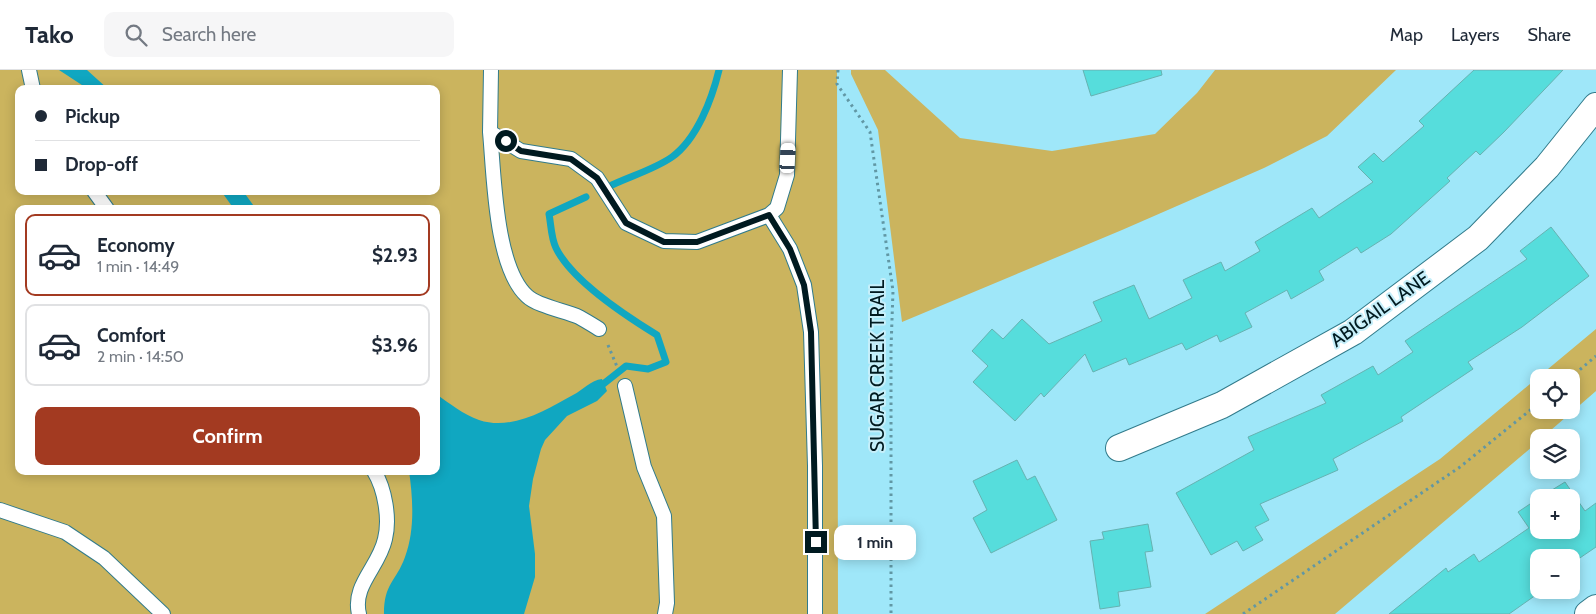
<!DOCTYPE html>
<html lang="en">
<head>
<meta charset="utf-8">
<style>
  body { margin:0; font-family:Cabin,sans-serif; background:#f6f6f7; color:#1f2937; height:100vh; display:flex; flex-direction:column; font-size:19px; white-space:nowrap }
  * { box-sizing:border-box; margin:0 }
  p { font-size:16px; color:#747a83 }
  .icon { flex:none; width:28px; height:28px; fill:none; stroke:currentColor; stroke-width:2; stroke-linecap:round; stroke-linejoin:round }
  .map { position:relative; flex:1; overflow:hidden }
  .panel { position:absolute; left:15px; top:135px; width:425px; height:270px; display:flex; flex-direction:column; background:#fff; border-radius:10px; box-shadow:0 2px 12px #0003 }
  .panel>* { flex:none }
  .top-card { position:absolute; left:15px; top:15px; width:425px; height:110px; border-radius:10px; box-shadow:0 2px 12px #0003; display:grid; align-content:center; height:110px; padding:0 20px; background:#fff }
  .controls { position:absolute; left:1530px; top:299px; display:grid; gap:10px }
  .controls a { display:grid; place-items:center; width:50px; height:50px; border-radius:10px; background:#fff; box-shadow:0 2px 12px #0003; font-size:25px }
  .end { position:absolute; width:22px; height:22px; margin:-11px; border:6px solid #001a20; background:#fff; box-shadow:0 0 0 2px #fff }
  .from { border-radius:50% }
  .bubble { position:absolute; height:35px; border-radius:10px; background:#fff; box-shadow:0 2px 12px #0003; font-size:16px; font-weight:800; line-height:35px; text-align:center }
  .car { position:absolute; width:15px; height:30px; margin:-15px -8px; border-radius:6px; box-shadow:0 0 4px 1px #0007; background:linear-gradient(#fff 24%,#345 0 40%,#fff 0 76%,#345 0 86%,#fff 0) }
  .top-card b { display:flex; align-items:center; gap:18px; height:48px; font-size:19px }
  .top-card b+b { border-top:1px solid #e0e1e3 }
  .top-card i { width:12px; height:12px; background:#1f2937 }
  ul { padding:9px 0 0; list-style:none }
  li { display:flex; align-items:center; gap:15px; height:82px; margin:0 10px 8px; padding:0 10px; border:2px solid #e0e1e3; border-radius:10px }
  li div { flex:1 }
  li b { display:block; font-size:19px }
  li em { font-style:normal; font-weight:800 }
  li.active { border-color:#a33a21 }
  li>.icon { width:45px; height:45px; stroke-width:1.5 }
  .action { display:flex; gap:10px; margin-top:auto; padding:10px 20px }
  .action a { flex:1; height:58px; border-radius:10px; background:#a33a21; color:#fff; font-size:20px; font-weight:800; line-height:58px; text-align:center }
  header { display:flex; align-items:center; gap:30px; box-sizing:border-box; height:70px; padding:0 25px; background:#fff; border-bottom:1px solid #e0e1e3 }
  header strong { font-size:24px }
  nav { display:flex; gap:28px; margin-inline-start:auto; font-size:18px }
  .search { width:350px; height:45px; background:#f6f6f7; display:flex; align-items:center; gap:12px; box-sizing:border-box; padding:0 18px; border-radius:10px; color:#747a83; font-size:19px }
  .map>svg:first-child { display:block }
</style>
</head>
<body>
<header>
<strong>Tako</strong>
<div class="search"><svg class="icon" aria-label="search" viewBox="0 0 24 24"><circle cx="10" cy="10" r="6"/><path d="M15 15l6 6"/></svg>Search here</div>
<nav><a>Map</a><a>Layers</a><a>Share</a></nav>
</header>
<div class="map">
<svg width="1596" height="544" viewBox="0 0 1596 544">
  <rect width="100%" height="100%" fill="#9fe7f9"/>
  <path fill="#cbb45e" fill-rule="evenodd" d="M 0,0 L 837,0 L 838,544 L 0,544 ZM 19,19 L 436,19 L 436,121 L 19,121 ZM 19,139 L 436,139 L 436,401 L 19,401 Z
    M 851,0 L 885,0 L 960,68 L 1052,81 L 1155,64 L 1197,23 L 1215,0 L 1396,0 L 1327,66 L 1264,98 L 1122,160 L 902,252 L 878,60 L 851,4 Z
    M 1596,259 L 1596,321 L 1543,367 L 1539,368 L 1539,371 L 1335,544 L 1205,544 L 1440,389 ZM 1539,308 L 1571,308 L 1571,340 L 1539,340 Z"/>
  <path fill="#10a7c1" d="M 59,0 L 87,0 L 108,19 L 88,19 Z
    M 221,121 L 243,121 L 256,139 L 234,139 Z
    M 602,309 L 607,321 L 597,331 L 567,346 L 545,370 L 541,379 L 533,409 L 529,436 L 535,484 L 535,507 L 524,544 L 384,544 C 384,513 396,512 405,487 C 415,460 413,429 409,401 L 436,401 L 436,324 C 449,333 464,345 479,350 C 512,361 546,340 573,325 C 583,320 591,310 602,309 Z"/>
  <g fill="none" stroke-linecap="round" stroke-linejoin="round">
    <path stroke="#10a7c1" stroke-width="7" d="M 612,115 C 631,106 655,99 672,87 C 697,69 712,29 719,0
      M 586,127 L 549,144 C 551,154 551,168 556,178 C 572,211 626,246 657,265 L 666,292 L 648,299 L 626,296 L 597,319"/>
  </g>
  <path fill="#56dddc" stroke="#66b2b1" d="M 1083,0 L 1161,0 L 1162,5 L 1091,26 Z
    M 1474,0 L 1563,0 L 1504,62 L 1480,85 L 1476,81 L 1447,108 L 1450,111 L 1391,164 L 1361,183 L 1357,177 L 1319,201 L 1324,210 L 1291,229 L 1287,220 L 1245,243 L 1252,257 L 1220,272 L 1217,265 L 1186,280 L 1182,273 L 1129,295 L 1126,288 L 1093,302 L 1085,284 L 1044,327 L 1041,323 L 1015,351 L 973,312 L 988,296 L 972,281 L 992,259 L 1003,269 L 1022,249 L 1049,274 L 1102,251 L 1093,232 L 1134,215 L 1149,249 L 1192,228 L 1183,210 L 1221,192 L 1225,201 L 1260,181 L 1255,172 L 1312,138 L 1319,148 L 1373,112 L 1358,97 L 1374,83 L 1383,92 L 1424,56 L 1419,51 Z
    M 1551,157 L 1589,206 L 1522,257 L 1468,292 L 1473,299 L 1401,347 L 1403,351 L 1333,389 L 1338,400 L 1260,434 L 1269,450 L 1255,457 L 1263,470 L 1243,481 L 1237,471 L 1211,485 L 1176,423 L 1254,380 L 1248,367 L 1326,333 L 1321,325 L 1373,296 L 1378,305 L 1413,282 L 1405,271 L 1527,189 L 1520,181 Z
    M 1017,390 L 1027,410 L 1035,406 L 1057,450 L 991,483 L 973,448 L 987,440 L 973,411 Z
    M 1565,412 L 1585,441 L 1596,433 L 1596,477 L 1571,494 L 1571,488 L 1539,488 L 1539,516 L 1532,520 L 1543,520 L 1509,544 L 1389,544 L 1446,498 L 1448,502 L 1474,484 L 1479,492 L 1529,458 L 1518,442 L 1539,428 L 1539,460 L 1571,460 L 1571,428 L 1539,428 Z
    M 1148,454 L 1153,481 L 1145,482 L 1151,517 L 1118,522 L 1120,536 L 1100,539 L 1090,471 L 1104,469 L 1102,462 Z"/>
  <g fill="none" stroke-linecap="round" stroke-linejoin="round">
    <defs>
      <path id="service" d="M 29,0 L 33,19
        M 490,62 L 491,0
        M 94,121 L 107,139
        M 769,145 L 790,179 L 804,215 L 811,262 L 815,396 L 815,544
        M 599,259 C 593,255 586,251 579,247 C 566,241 537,236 527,226 C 495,197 494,104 490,62 L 521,81 L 571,89 L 597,108 L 626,153 L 664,171 L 697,172 L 769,145 L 777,138 L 787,105 L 790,0
        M 625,316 L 644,397 L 664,446 L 667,533 L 665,544
        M 0,440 L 65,462 L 104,488 L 163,544
        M 359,544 C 352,515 379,497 385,469 C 390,449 385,419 374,401"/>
      <path id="minor" d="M 1119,378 L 1222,335 L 1353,262 L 1478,168 L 1547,97 L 1596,36
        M 1588,544 L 1596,538"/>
    </defs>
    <use href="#service" stroke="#327b8b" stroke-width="16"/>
    <use href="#minor" stroke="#327b8b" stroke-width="28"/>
    <path stroke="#6197a4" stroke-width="3" stroke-dasharray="2.5 4" stroke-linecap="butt" d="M 838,0 L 837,14 L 870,62 L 893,221 L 891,278 L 891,544
      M 608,275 L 618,299
      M 1570,308 L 1596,286
      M 1243,544 L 1460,397 L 1539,333"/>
    <use href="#service" stroke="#fff" stroke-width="14"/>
    <use href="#minor" stroke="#fff" stroke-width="26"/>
  </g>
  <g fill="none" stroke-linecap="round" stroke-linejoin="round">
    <path stroke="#001a20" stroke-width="6" d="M 506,71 L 521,81 L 571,89 L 597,108 L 626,153 L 664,172 L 697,172 L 769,145 L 790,179 L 804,215 L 811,262 L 816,472"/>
  </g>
  <g text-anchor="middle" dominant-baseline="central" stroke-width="4" stroke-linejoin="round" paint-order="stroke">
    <g font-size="19" fill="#001a20" stroke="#c6effa">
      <text transform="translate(1380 239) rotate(-35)">ABIGAIL LANE</text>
      <text transform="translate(877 296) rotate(-90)">SUGAR CREEK TRAIL</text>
    </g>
  </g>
</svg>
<div class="controls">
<a><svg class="icon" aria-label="locate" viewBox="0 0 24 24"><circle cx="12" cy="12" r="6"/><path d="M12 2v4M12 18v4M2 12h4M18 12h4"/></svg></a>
<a><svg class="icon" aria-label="layers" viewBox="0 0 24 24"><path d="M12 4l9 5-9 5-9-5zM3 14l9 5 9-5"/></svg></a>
<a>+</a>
<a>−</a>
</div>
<i class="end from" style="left:506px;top:71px"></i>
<i class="end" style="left:816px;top:472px"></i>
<div class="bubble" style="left:834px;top:455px;width:82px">1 min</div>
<i class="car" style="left:788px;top:88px;rotate:3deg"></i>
<div class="top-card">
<b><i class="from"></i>Pickup</b>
<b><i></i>Drop-off</b>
</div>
<section class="panel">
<ul>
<li class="active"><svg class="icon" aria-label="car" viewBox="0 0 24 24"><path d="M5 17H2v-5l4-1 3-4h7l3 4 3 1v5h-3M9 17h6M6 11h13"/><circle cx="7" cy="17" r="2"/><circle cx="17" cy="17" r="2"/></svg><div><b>Economy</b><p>1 min · 14:49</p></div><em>$2.93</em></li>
<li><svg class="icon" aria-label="car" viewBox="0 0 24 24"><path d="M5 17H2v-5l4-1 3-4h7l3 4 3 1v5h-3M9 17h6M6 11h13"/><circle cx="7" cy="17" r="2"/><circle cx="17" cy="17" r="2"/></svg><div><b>Comfort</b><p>2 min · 14:50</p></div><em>$3.96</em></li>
</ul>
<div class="action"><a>Confirm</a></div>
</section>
</div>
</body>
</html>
